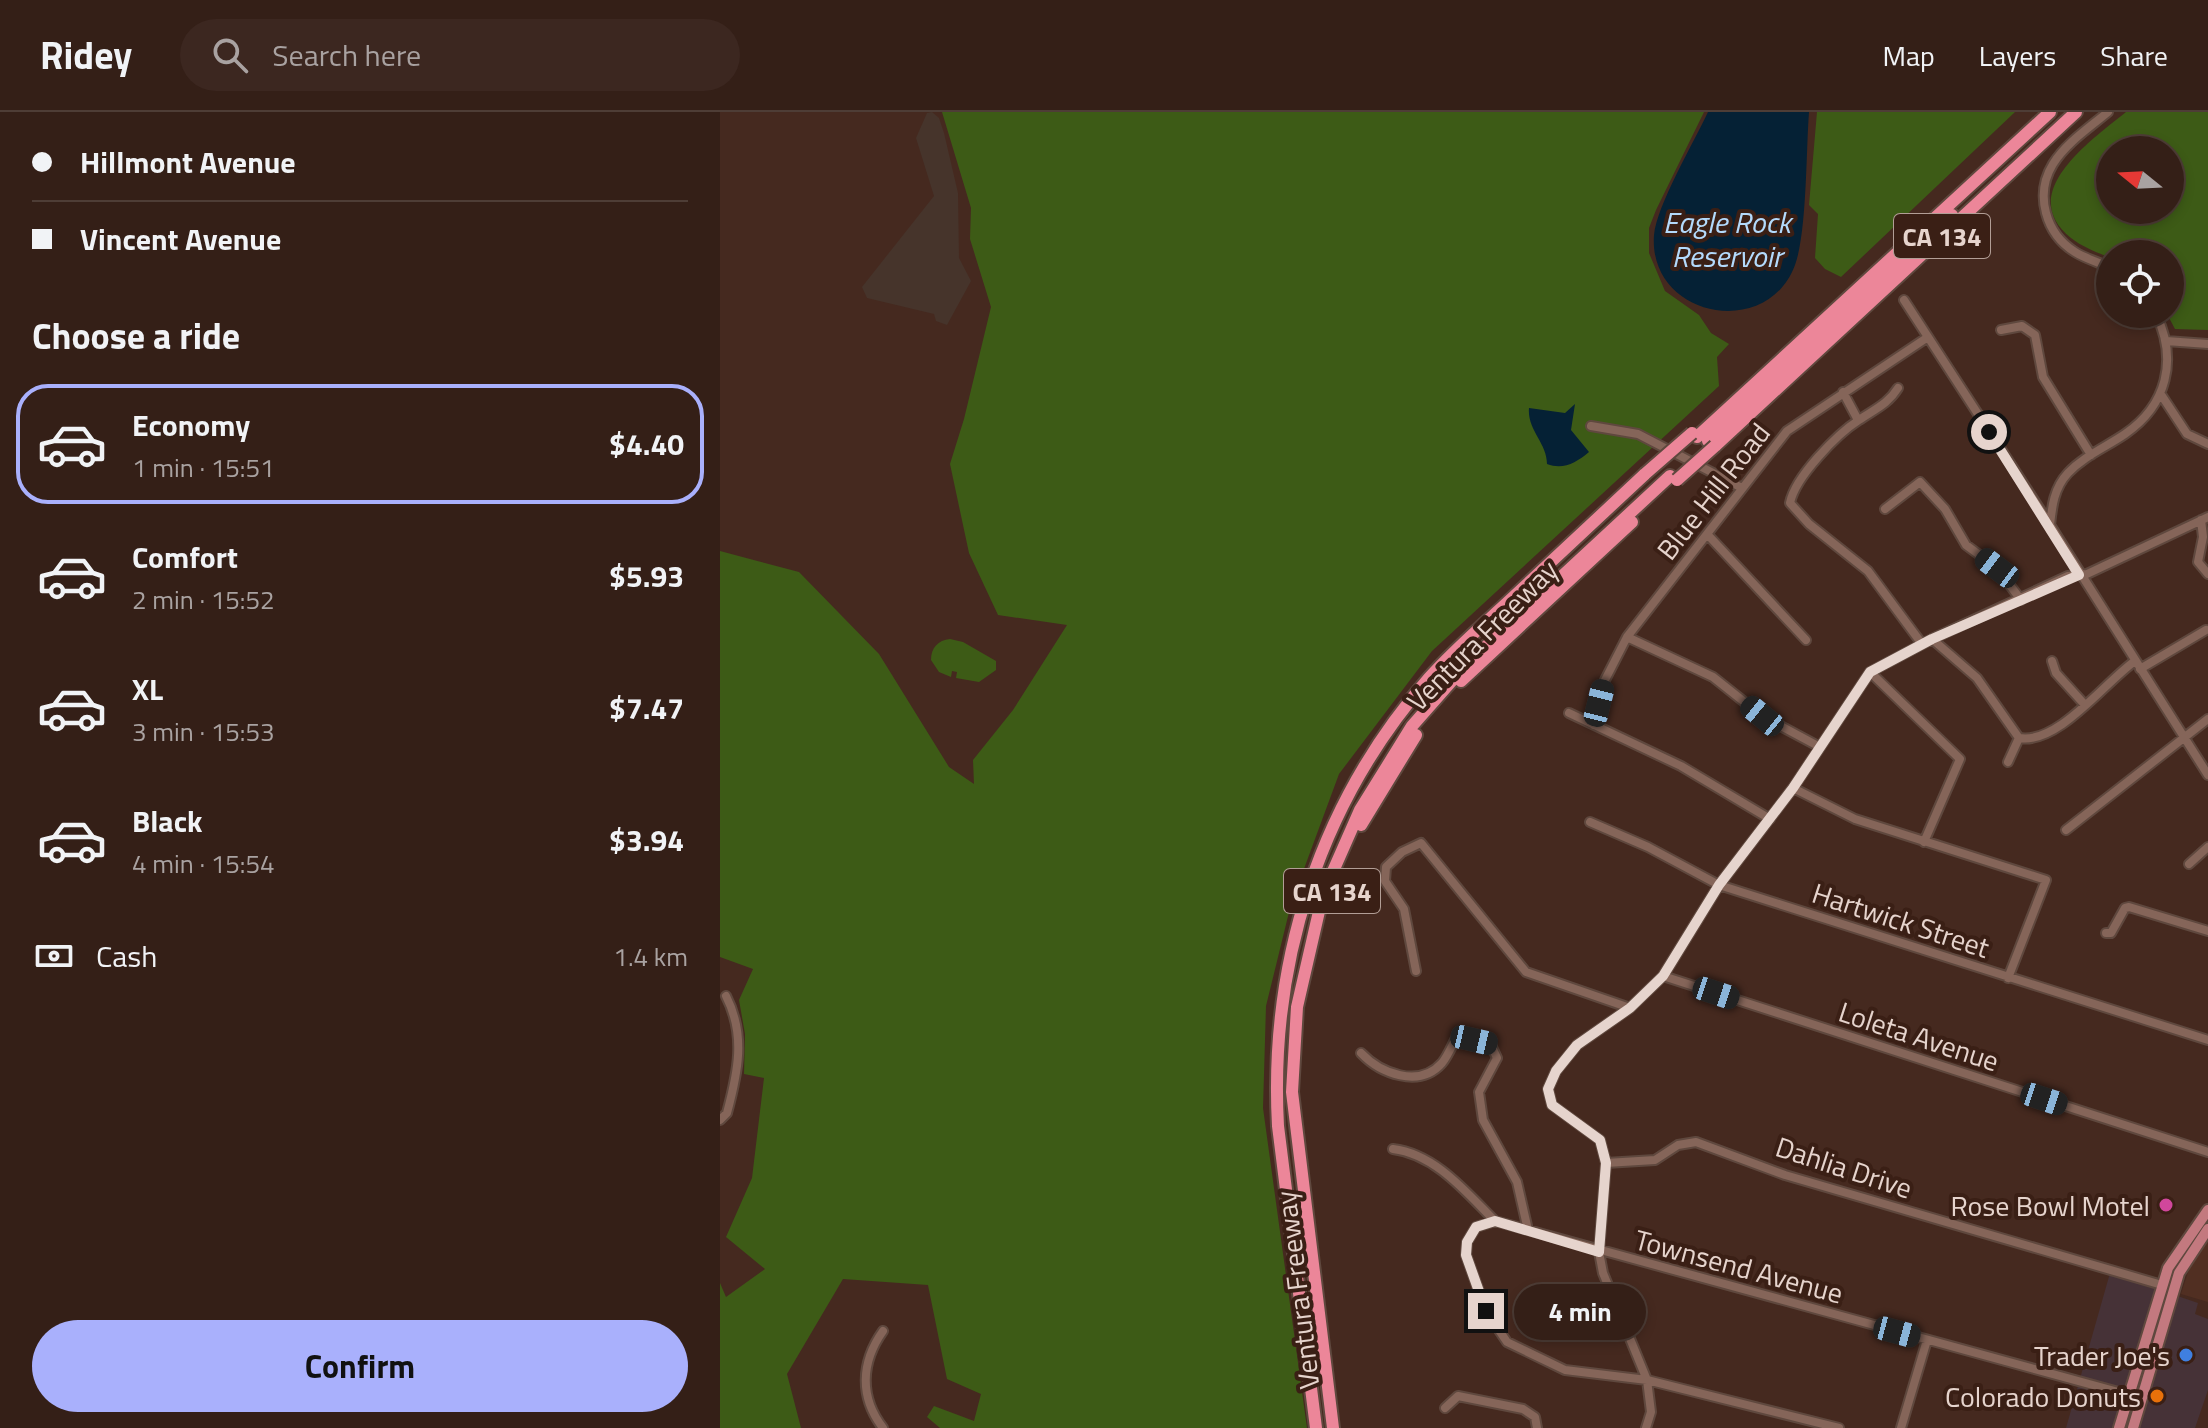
<!DOCTYPE html>
<html lang="en">
<head>
<meta charset="utf-8">
<style>
  body { margin:0; font-family:"Titillium Web",sans-serif; background:#3c2720; color:#f1f3f6; height:100vh; display:flex; flex-direction:column; font-size:30px; white-space:nowrap }
  * { box-sizing:border-box; margin:0 }
  p { font-size:26px; color:#a9a2a1 }
  .icon { flex:none; width:44px; height:44px; fill:none; stroke:currentColor; stroke-width:2; stroke-linecap:round; stroke-linejoin:round }
  .map { position:relative; flex:1; overflow:hidden }
  .side { display:flex; flex-direction:column; background:#341f17; width:720px }
  .side>* { flex:none }
  .guide { display:grid; align-content:center; height:176px; padding:0 32px; background:#341f17 }
  .needle { width:52px; rotate:288deg }
  .fabs { position:absolute; left:1376px; top:24px; display:grid; gap:16px }
  .fabs a { display:grid; place-items:center; width:88px; height:88px; border-radius:50%; background:#341f17; box-shadow:0 4px 12px #0003,0 0 0 2px #4e3d36; font-size:40px }
  .end { position:absolute; width:36px; height:36px; margin:-18px; border:10px solid #e6d4cd; background:#111; box-shadow:0 0 0 4px #111 }
  .from { border-radius:50% }
  .bubble { position:absolute; height:56px; border-radius:28px; background:#341f17; box-shadow:0 4px 12px #0003,0 0 0 2px #4e3d36; font-size:26px; font-weight:700; line-height:56px; text-align:center }
  .car { position:absolute; width:24px; height:48px; margin:-24px -12px; border-radius:10px; box-shadow:0 0 6px 2px #0007; background:linear-gradient(#222 24%,#8ab4d8 0 40%,#222 0 76%,#8ab4d8 0 86%,#222 0) }
  .guide b { display:flex; align-items:center; gap:28px; height:76px; font-size:30px }
  .guide b+b { border-top:2px solid #4e3d36 }
  .guide i { width:20px; height:20px; background:#f1f3f6 }
  ul { padding:0; list-style:none }
  li { display:flex; align-items:center; gap:24px; height:120px; margin:0 16px 12px; padding:0 16px; border:4px solid transparent; border-radius:32px }
  li div { flex:1 }
  li b { display:block; font-size:30px }
  li em { font-style:normal; font-weight:700 }
  li.active { border-color:#a9b0fc }
  li>.icon { width:72px; height:72px; stroke-width:1.5 }
  h2 { padding:0 32px; font-size:36px; line-height:96px }
  .pay { display:flex; align-items:center; gap:20px; height:88px; padding:0 32px; font-size:30px }
  .pay p { margin-inline-start:auto }
  .button { display:flex; gap:16px; margin-top:auto; padding:16px 32px }
  .button a { flex:1; height:92px; border-radius:48px; background:#a9b0fc; color:#111; font-size:32px; font-weight:700; line-height:92px; text-align:center }
  header { display:flex; align-items:center; gap:48px; box-sizing:border-box; height:112px; padding:0 40px; background:#341f17; border-bottom:2px solid #4e3d36 }
  header strong { font-size:38px }
  nav { display:flex; gap:44px; margin-inline-start:auto; font-size:28px }
  .search { width:560px; height:72px; background:#3c2720; display:flex; align-items:center; gap:20px; box-sizing:border-box; padding:0 28px; border-radius:44px; color:#a9a2a1; font-size:30px }
  main { display:flex; flex:1; min-height:0 }
  .map>svg:first-child { display:block }
</style>
</head>
<body>
<header>
<strong>Ridey</strong>
<div class="search"><svg class="icon" aria-label="search" viewBox="0 0 24 24"><circle cx="10" cy="10" r="6"/><path d="M15 15l6 6"/></svg>Search here</div>
<nav><a>Map</a><a>Layers</a><a>Share</a></nav>
</header>
<main>
<section class="side">
<div class="guide">
<b><i class="from"></i>Hillmont Avenue</b>
<b><i></i>Vincent Avenue</b>
</div>
<h2>Choose a ride</h2>
<ul>
<li class="active"><svg class="icon" aria-label="car" viewBox="0 0 24 24"><path d="M5 17H2v-5l4-1 3-4h7l3 4 3 1v5h-3M9 17h6M6 11h13"/><circle cx="7" cy="17" r="2"/><circle cx="17" cy="17" r="2"/></svg><div><b>Economy</b><p>1 min · 15:51</p></div><em>$4.40</em></li>
<li><svg class="icon" aria-label="car" viewBox="0 0 24 24"><path d="M5 17H2v-5l4-1 3-4h7l3 4 3 1v5h-3M9 17h6M6 11h13"/><circle cx="7" cy="17" r="2"/><circle cx="17" cy="17" r="2"/></svg><div><b>Comfort</b><p>2 min · 15:52</p></div><em>$5.93</em></li>
<li><svg class="icon" aria-label="car" viewBox="0 0 24 24"><path d="M5 17H2v-5l4-1 3-4h7l3 4 3 1v5h-3M9 17h6M6 11h13"/><circle cx="7" cy="17" r="2"/><circle cx="17" cy="17" r="2"/></svg><div><b>XL</b><p>3 min · 15:53</p></div><em>$7.47</em></li>
<li><svg class="icon" aria-label="car" viewBox="0 0 24 24"><path d="M5 17H2v-5l4-1 3-4h7l3 4 3 1v5h-3M9 17h6M6 11h13"/><circle cx="7" cy="17" r="2"/><circle cx="17" cy="17" r="2"/></svg><div><b>Black</b><p>4 min · 15:54</p></div><em>$3.94</em></li>
</ul>
<div class="pay"><svg class="icon" aria-label="cash" viewBox="0 0 24 24"><path d="M3 7h18v10H3z"/><circle cx="12" cy="12" r="2"/></svg>Cash<p>1.4 km</p></div>
<div class="button"><a>Confirm</a></div>
</section>
<div class="map">
<svg width="1488" height="1316" viewBox="0 0 1488 1316">
  <rect width="100%" height="100%" fill="#45291f"/>
  <path fill="#463237" d="M 1390,1161 L 1478,1191 L 1475,1202 L 1488,1207 L 1488,1278 L 1475,1316 L 1346,1316 Z"/>
  <path fill="#46342b" d="M 212,0 L 219,6 L 224,21 L 238,81 L 239,146 L 251,169 L 227,213 L 216,209 L 214,202 L 147,186 L 142,175 L 214,84 L 196,26 L 207,1 Z"/>
  <path fill="#512f22" d="M 1488,1129 L 1488,1190 L 1461,1182 L 1469,1157 Z"/>
  <path fill="#3d5b16" fill-rule="evenodd" d="M 222,0 L 984,0 L 936,98 L 929,116 L 929,141 L 945,179 L 979,203 L 991,221 L 1009,232 L 997,245 L 999,274 L 712,539 L 619,662 L 571,792 L 546,894 L 543,996 L 587,1316 L 220,1316 L 207,1305 L 214,1294 L 254,1309 L 261,1282 L 227,1267 L 208,1173 L 123,1167 L 67,1262 L 81,1316 L 0,1316 L 0,1171 L 6,1185 L 45,1157 L 6,1125 L 32,1066 L 44,966 L 24,962 L 25,922 L 19,888 L 33,857 L 0,845 L 0,439 L 79,460 L 159,542 L 229,655 L 254,672 L 253,648 L 293,598 L 347,513 L 278,503 L 249,441 L 230,352 L 244,307 L 271,195 L 250,127 L 251,96 Z
    M 1097,0 L 1295,0 L 1121,165 L 1105,157 L 1095,146 L 1098,102 L 1089,93 Z
    M 1406,0 L 1488,0 L 1488,218 L 1455,217 L 1447,202 L 1450,142 L 1390,142 L 1390,146 C 1377,140 1362,135 1351,126 C 1294,81 1373,27 1406,0 ZM 1390,38 L 1450,38 L 1450,98 L 1390,98 Z
    M 230,527 L 243,530 L 276,549 L 276,558 L 259,570 L 236,566 L 237,560 L 232,559 L 231,565 L 219,560 L 211,548 C 211,536 218,528 230,527 Z"/>
  <path fill="#052135" d="M 988,0 L 1089,0 C 1086,38 1087,120 1075,153 C 1047,229 928,205 934,123 C 937,93 974,30 988,0 Z
    M 855,292 L 851,318 L 869,340 C 856,351 843,358 827,352 C 827,331 807,318 809,296 L 845,301 Z"/>
  <g fill="none" stroke-linecap="round" stroke-linejoin="round">
    <defs>
      <path id="minor" d="M 1388,0 C 1369,16 1346,31 1333,52 C 1314,83 1326,122 1355,140 C 1366,147 1379,150 1390,156
        M 1184,188 L 1330,413
        M 1436,202 C 1458,248 1447,293 1405,322 C 1386,335 1364,344 1348,361 C 1334,376 1332,394 1330,413 L 1488,663
        M 1281,218 L 1302,214 L 1315,223 L 1323,265 L 1371,343
        M 1446,229 L 1488,232
        M 1178,276 C 1168,292 1155,297 1139,308 C 1117,322 1075,365 1070,391 L 1089,412 L 1148,459 L 1202,532
        M 1123,280 L 1138,308
        M 1442,284 L 1467,322 L 1488,332
        M 871,314 L 918,322 L 1022,376
        M 1165,397 L 1200,370 L 1225,397 L 1246,433 L 1277,456 L 1301,488
        M 1481,408 L 1483,425 L 1478,450 L 1488,462
        M 987,422 L 1086,528
        M 907,525 L 993,565 L 1042,604 L 1098,634
        M 1212,527 L 1257,566 L 1299,626
        M 1332,549 L 1336,561 L 1365,593
        M 1420,557 L 1486,518
        M 1150,560 L 1240,647 L 1204,730
        M 849,601 L 961,654 L 1050,707
        M 874,613 L 885,568 L 907,525 L 1067,319 L 1208,225
        M 1288,650 L 1299,626 C 1338,633 1385,570 1415,549
        M 1073,676 L 1135,707 L 1326,768 L 1288,866
        M 870,710 L 928,735 L 999,773 L 1488,928
        M 1346,718 L 1488,607
        M 1469,752 L 1488,735
        M 1386,821 L 1391,821 L 1405,796 L 1409,795 L 1488,819
        M 696,859 L 684,797 L 665,769 L 666,755 L 682,740 L 701,731 L 806,860 L 910,896
        M 943,864 L 1488,1040
        M 641,941 C 660,961 699,977 722,951 C 727,945 731,936 735,928 L 771,933 L 777,946 L 759,980 L 763,1008 L 797,1070 L 808,1118
        M 0,1008 L 7,1001 C 18,960 26,923 6,884
        M 673,1037 C 715,1042 746,1080 775,1109 L 1413,1284
        M 886,1051 L 935,1048 L 958,1033 L 976,1030 L 1065,1063 L 1442,1173
        M 775,1109 L 756,1115 L 747,1130 L 746,1143 L 766,1199 L 787,1230 L 845,1258 L 927,1268 L 1119,1316
        M 725,1296 L 738,1284 L 803,1297 L 815,1305 L 817,1316
        M 163,1316 C 139,1285 141,1250 163,1219
        M 926,1316 L 931,1300 L 927,1268 L 883,1161 L 879,1140 L 886,1051 L 880,1028 L 832,993 L 828,977 L 836,959 L 857,933 L 910,896 L 943,864 L 999,773 L 1073,676 L 1150,560 L 1212,527 L 1348,464 L 1367,462 L 1488,405
        M 1181,1316 L 1207,1228"/>
      <path id="major" d="M 1399,1316 L 1448,1156 L 1488,1098
        M 1413,1316 L 1459,1161 L 1488,1117"/>
      <path id="highway" d="M 977,325 L 1330,0
        M 988,329 L 1232,103
        M 995,334 L 1356,0
        M 741,569 L 912,410
        M 641,713 L 696,623
        M 596,1316 L 558,1014 C 549,850 600,690 709,566 C 733,539 761,515 788,490 C 833,448 879,405 925,362
        M 613,1316 L 572,980 L 577,895 L 603,782 L 640,698 L 692,614 L 744,555 L 950,364"/>
    </defs>
    <use href="#minor" stroke="#5f483e" stroke-width="12"/>
    <use href="#major" stroke="#5f483e" stroke-width="14"/>
    <use href="#highway" stroke="#5f483e" stroke-width="16"/>
    <use href="#minor" stroke="#856559" stroke-width="8"/>
    <use href="#major" stroke="#c3797f" stroke-width="10"/>
    <use href="#highway" stroke="#ec8699" stroke-width="12"/>
    <defs>
      <path id="highway-bridge" d="M 925,362 L 972,321
        M 957,368 L 995,334"/>
    </defs>
    <use href="#highway-bridge" stroke="#5f483e" stroke-width="16" stroke-linecap="butt"/>
    <use href="#highway-bridge" stroke="#ec8699" stroke-width="12"/>
  </g>
  <g fill="none" stroke-linecap="round" stroke-linejoin="round">
    <path stroke="#e6d4cd" stroke-width="10" d="M 766,1199 L 746,1143 L 747,1130 L 756,1115 L 775,1109 L 879,1140 L 886,1051 L 880,1028 L 832,993 L 828,977 L 836,959 L 857,933 L 910,896 L 943,864 L 999,773 L 1073,676 L 1150,560 L 1212,527 L 1359,463 L 1269,320"/>
  </g>
  <circle fill="#d1479c" stroke="#3a1f15" stroke-width="3" cx="1446" cy="1093" r="8"/>
  <circle fill="#3f7fe0" stroke="#3a1f15" stroke-width="3" cx="1466" cy="1243" r="8"/>
  <circle fill="#e8710a" stroke="#3a1f15" stroke-width="3" cx="1437" cy="1284" r="8"/>
  <g text-anchor="middle" dominant-baseline="central" stroke-width="8" stroke-linejoin="round" paint-order="stroke">
    <g fill="#3a1f15" stroke="#b29e96" stroke-width="2">
      <rect x="1174" y="102" width="96" height="44" rx="6"/>
      <rect x="564" y="757" width="96" height="44" rx="6"/>
    </g>
    <g font-size="26" font-weight="bold" fill="#e6d4cd">
      <text x="1222" y="124">CA 134</text>
      <text x="612" y="779">CA 134</text>
    </g>
    <g font-size="28" fill="#e6d4cd" stroke="#3a1f15">
      <text transform="translate(993 379) rotate(-52)">Blue Hill Road</text>
      <text transform="translate(762 523) rotate(-45)">Ventura Freeway</text>
      <text transform="translate(1181 808) rotate(18)">Hartwick Street</text>
      <text transform="translate(1199 924) rotate(18)">Loleta Avenue</text>
      <text transform="translate(1124 1055) rotate(18)">Dahlia Drive</text>
      <text transform="translate(1019 1154) rotate(15)">Townsend Avenue</text>
      <text transform="translate(577 1178) rotate(-97)">Ventura Freeway</text>
    </g>
    <g font-size="28" fill="#e6d4cd" stroke="#3a1f15" text-anchor="end">
      <text x="1430" y="1093">Rose Bowl Motel</text>
      <text x="1450" y="1243">Trader Joe's</text>
      <text x="1421" y="1284">Colorado Donuts</text>
    </g>
    <g font-size="30" font-style="italic" fill="#b3dafc" stroke="#3a1f15">
      <text x="1007" y="110">Eagle Rock<tspan x="1007" dy="34">Reservoir</tspan></text>
    </g>
  </g>
</svg>
<div class="fabs">
<a><svg class="needle" viewBox="-14 -14 28 28"><path d="M0-13l5 13h-10z" fill="#e53935"/><path d="M0 13l5-13h-10z" fill="#a9a2a1"/></svg></a>
<a><svg class="icon" aria-label="locate" viewBox="0 0 24 24"><circle cx="12" cy="12" r="6"/><path d="M12 2v4M12 18v4M2 12h4M18 12h4"/></svg></a>
</div>
<i class="end from" style="left:1269px;top:320px"></i>
<i class="end" style="left:766px;top:1199px"></i>
<div class="bubble" style="left:794px;top:1172px;width:132px">4 min</div>
<i class="car" style="left:1277px;top:456px;rotate:307deg"></i>
<i class="car" style="left:879px;top:591px;rotate:14deg"></i>
<i class="car" style="left:1042px;top:604px;rotate:309deg"></i>
<i class="car" style="left:996px;top:881px;rotate:108deg"></i>
<i class="car" style="left:754px;top:928px;rotate:103deg"></i>
<i class="car" style="left:1324px;top:987px;rotate:108deg"></i>
<i class="car" style="left:1177px;top:1220px;rotate:105deg"></i>
</div>
</main>
</body>
</html>
